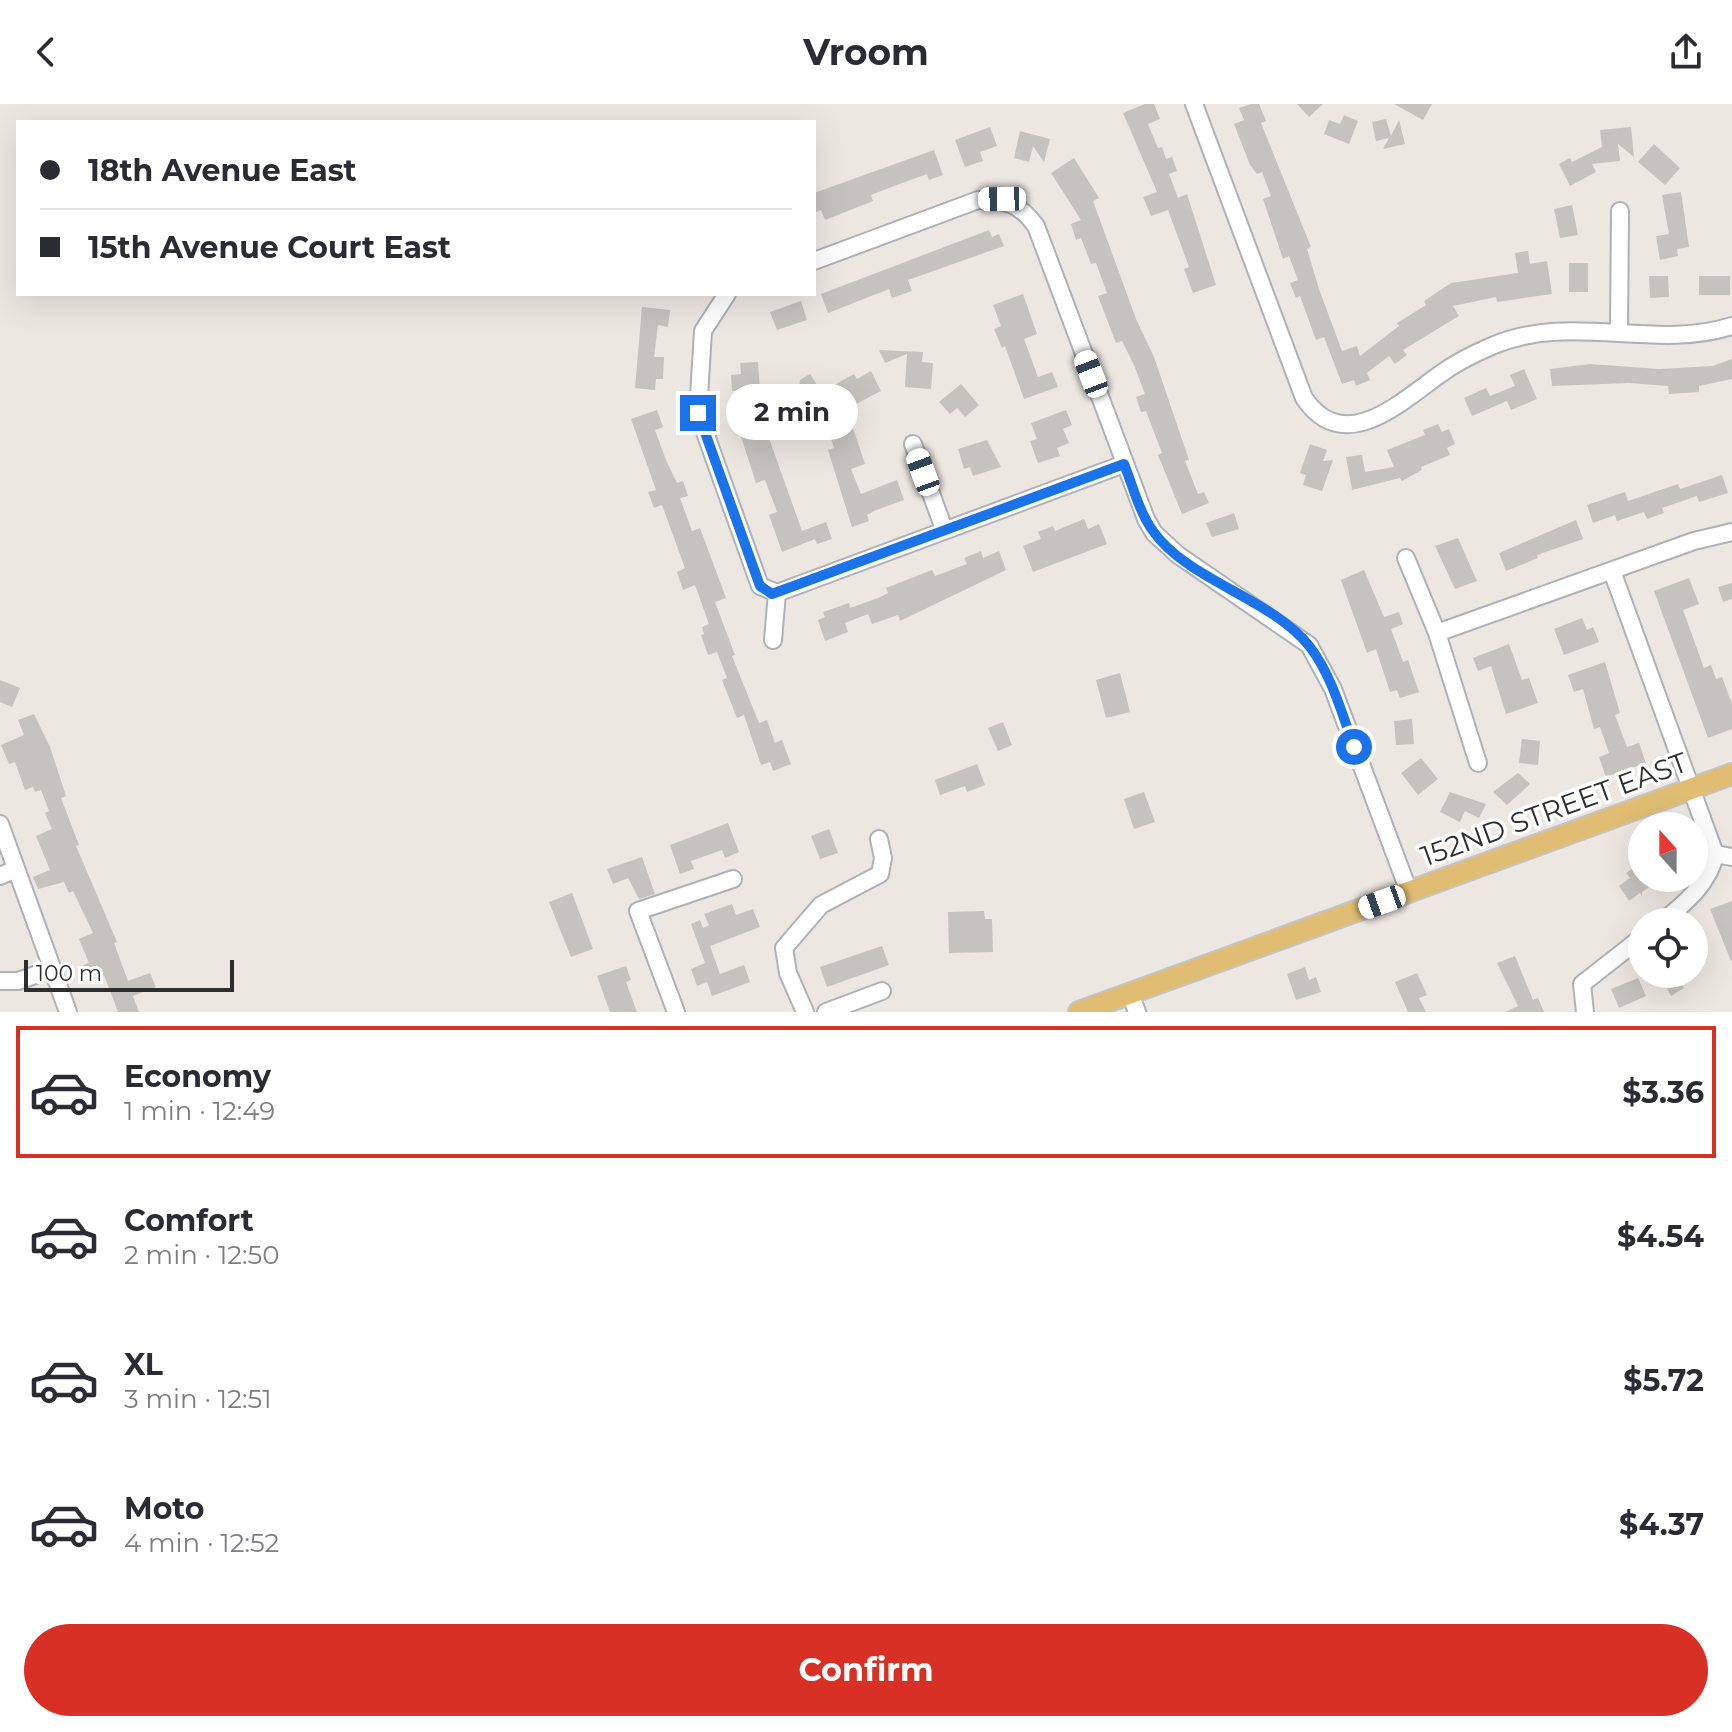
<!DOCTYPE html>
<html lang="en">
<head>
<meta charset="utf-8">
<style>
  body { margin:0; font-family:Montserrat,sans-serif; background:#f2f2f3; color:#2b2b33; height:100vh; display:flex; flex-direction:column; font-size:30px; white-space:nowrap }
  * { box-sizing:border-box; margin:0 }
  p { font-size:26px; color:#7c7c81 }
  .icon { flex:none; width:44px; height:44px; fill:none; stroke:currentColor; stroke-width:2; stroke-linecap:round; stroke-linejoin:round }
  .map { position:relative; height:908px; overflow:hidden }
  .drawer { display:flex; flex-direction:column; background:#fff; flex:1 }
  .drawer>* { flex:none }
  .top-card { position:absolute; left:16px; top:16px; width:800px; height:176px; border-radius:0px; box-shadow:0 8px 32px #0002; display:grid; align-content:center; height:176px; padding:0 24px; background:#fff }
  .needle { width:52px; rotate:339deg }
  .tools { position:absolute; left:1628px; top:708px; display:grid; gap:16px }
  .tools a { display:grid; place-items:center; width:80px; height:80px; border-radius:50%; background:#fff; box-shadow:0 8px 32px #0002; font-size:40px }
  .scale { position:absolute; left:24px; bottom:20px; width:210px; box-sizing:border-box; padding-left:8px; border:4px solid #2e2e2e; border-top:0; font-size:22px; line-height:28px; white-space:nowrap; color:#2e2e2e; -webkit-text-stroke:6px #fff; paint-order:stroke }
  .end { position:absolute; width:36px; height:36px; margin:-18px; border:10px solid #1a73e8; background:#fff; box-shadow:0 0 0 4px #fff }
  .from { border-radius:50% }
  .bubble { position:absolute; height:56px; border-radius:28px; background:#fff; box-shadow:0 8px 32px #0002; font-size:26px; font-weight:700; line-height:56px; text-align:center }
  .car { position:absolute; width:24px; height:48px; margin:-24px -12px; border-radius:10px; box-shadow:0 0 6px 2px #0007; background:linear-gradient(#fff 24%,#345 0 40%,#fff 0 76%,#345 0 86%,#fff 0) }
  .top-card b { display:flex; align-items:center; gap:28px; height:76px; font-size:30px }
  .top-card b+b { border-top:2px solid #e1e1e2 }
  .top-card i { width:20px; height:20px; background:#2b2b33 }
  ul { padding:14px 0 0; list-style:none }
  li { display:flex; align-items:center; gap:24px; height:132px; margin:0 16px 12px; padding:0 8px; border:4px solid transparent; border-radius:0px }
  li div { flex:1 }
  li b { display:block; font-size:30px }
  li em { font-style:normal; font-weight:700 }
  li.selected { border-color:#d93025 }
  li>.icon { width:72px; height:72px; stroke-width:1.5 }
  .primary-button { display:flex; gap:16px; margin-top:auto; padding:16px 24px }
  .primary-button a { flex:1; height:92px; border-radius:48px; background:#d93025; color:#fff; font-size:32px; font-weight:700; line-height:92px; text-align:center }
  header { display:flex; justify-content:space-between; align-items:center; height:104px; padding:0 24px; background:#fff; font-size:36px; font-weight:700 }
  .map>svg:first-child { display:block }
</style>
</head>
<body>
<header><svg class="icon" aria-label="back" viewBox="0 0 24 24"><path d="M15 5l-7 7 7 7"/></svg>Vroom<svg class="icon" aria-label="share" viewBox="0 0 24 24"><path d="M12 15V3M7 8l5-5 5 5M5 13v7h14v-7"/></svg></header>
<div class="map">
<svg width="1732" height="908" viewBox="0 0 1732 908">
  <rect width="100%" height="100%" fill="#ede7e2"/>
  <path fill="#c6c2bd" d="M 1145,0 L 1154,0 L 1160,15 L 1148,20 L 1158,44 L 1162,43 L 1166,55 L 1172,53 L 1177,67 L 1169,70 L 1178,94 L 1187,90 L 1216,181 L 1193,189 L 1184,165 L 1189,163 L 1168,106 L 1151,112 L 1143,93 L 1157,88 L 1123,9 Z
    M 1251,0 L 1259,0 L 1266,17 L 1261,19 L 1311,143 L 1307,145 L 1319,185 L 1342,247 L 1357,242 L 1360,252 L 1399,222 L 1397,219 L 1426,201 L 1424,197 L 1451,179 L 1518,169 L 1515,149 L 1528,147 L 1530,160 L 1547,157 L 1552,190 L 1497,198 L 1496,193 L 1453,202 L 1459,212 L 1403,246 L 1407,251 L 1395,260 L 1389,252 L 1367,269 L 1370,276 L 1356,282 L 1354,276 L 1342,280 L 1324,233 L 1316,236 L 1300,192 L 1296,194 L 1290,179 L 1298,176 L 1289,152 L 1283,155 L 1263,95 L 1271,92 L 1262,68 L 1257,70 L 1250,61 L 1234,20 L 1244,16 L 1239,4 Z
    M 1297,0 L 1323,0 L 1309,13 Z
    M 1394,0 L 1432,0 L 1423,16 Z
    M 1344,11 L 1358,17 L 1349,40 L 1324,30 L 1329,16 L 1340,20 Z
    M 1386,15 L 1391,32 L 1399,16 L 1405,40 L 1383,45 L 1389,34 L 1376,37 L 1372,18 Z
    M 990,23 L 997,42 L 980,48 L 983,57 L 965,63 L 955,36 Z
    M 1631,23 L 1634,53 L 1618,40 L 1620,57 L 1592,60 L 1596,68 L 1570,82 L 1559,60 L 1570,54 L 1572,58 L 1602,43 L 1600,26 Z
    M 1020,27 L 1050,35 L 1044,58 L 1033,42 L 1029,58 L 1014,54 Z
    M 1654,40 L 1680,64 L 1665,81 L 1638,58 Z
    M 934,46 L 943,71 L 929,76 L 927,70 L 894,82 L 871,91 L 873,97 L 825,116 L 821,106 L 814,109 L 814,89 Z
    M 1074,54 L 1099,94 L 1093,97 L 1136,215 L 1154,253 L 1189,356 L 1185,357 L 1198,390 L 1204,388 L 1209,399 L 1182,410 L 1158,351 L 1162,349 L 1146,307 L 1141,308 L 1136,293 L 1145,290 L 1134,261 L 1122,237 L 1116,239 L 1098,192 L 1107,189 L 1096,159 L 1091,160 L 1081,134 L 1076,136 L 1071,120 L 1081,116 L 1051,69 Z
    M 1681,88 L 1689,143 L 1677,145 L 1678,152 L 1660,156 L 1656,132 L 1669,130 L 1662,91 Z
    M 1572,101 L 1578,131 L 1560,134 L 1554,105 Z
    M 989,126 L 992,133 L 999,130 L 1004,142 L 908,176 L 912,187 L 892,194 L 889,185 L 828,209 L 821,190 Z
    M 1569,159 L 1588,159 L 1588,188 L 1569,188 Z
    M 1649,172 L 1668,172 L 1669,193 L 1650,194 Z
    M 1699,172 L 1730,172 L 1730,191 L 1699,191 Z
    M 1023,190 L 1037,230 L 1024,235 L 1038,273 L 1052,268 L 1058,283 L 1024,295 L 1005,242 L 1002,244 L 994,225 L 1001,222 L 993,201 Z
    M 801,197 L 807,216 L 777,226 L 770,208 Z
    M 642,203 L 670,206 L 668,223 L 658,221 L 654,253 L 664,253 L 663,275 L 656,275 L 655,286 L 635,284 Z
    M 879,246 L 923,248 L 922,258 L 933,259 L 931,285 L 905,283 L 907,250 L 885,259 Z
    M 1732,255 L 1732,275 L 1699,282 L 1699,288 L 1669,290 L 1668,282 L 1629,279 L 1552,282 L 1550,265 L 1590,260 L 1659,265 L 1713,262 Z
    M 758,258 L 760,285 L 732,287 L 731,271 L 741,270 L 740,259 Z
    M 1524,265 L 1537,295 L 1511,306 L 1507,297 L 1472,312 L 1464,294 L 1486,284 L 1490,292 L 1515,282 L 1510,271 Z
    M 871,267 L 881,287 L 856,300 L 852,292 L 845,296 L 836,280 L 854,270 L 857,275 Z
    M 810,270 L 821,287 L 807,296 L 799,284 L 800,276 Z
    M 961,280 L 979,301 L 965,313 L 957,304 L 950,310 L 939,298 Z
    M 758,299 L 763,312 L 768,310 L 771,320 L 765,323 L 802,427 L 826,418 L 832,435 L 817,440 L 815,435 L 782,448 L 769,411 L 777,408 L 765,376 L 756,379 L 733,308 Z
    M 657,306 L 663,323 L 655,326 L 666,356 L 677,379 L 683,377 L 688,392 L 680,394 L 692,427 L 700,424 L 726,494 L 715,498 L 735,551 L 732,552 L 759,619 L 767,616 L 775,639 L 782,636 L 791,660 L 773,667 L 770,658 L 761,661 L 744,611 L 737,614 L 722,576 L 727,574 L 717,548 L 708,551 L 701,531 L 704,530 L 702,523 L 709,520 L 695,481 L 683,486 L 677,468 L 685,464 L 662,401 L 654,404 L 648,388 L 656,386 L 631,315 Z
    M 1066,306 L 1072,321 L 1063,325 L 1069,339 L 1057,344 L 1060,352 L 1038,359 L 1030,337 L 1037,335 L 1031,319 Z
    M 1438,320 L 1442,328 L 1449,325 L 1455,340 L 1447,344 L 1450,351 L 1421,363 L 1422,366 L 1402,377 L 1400,374 L 1352,386 L 1346,353 L 1362,351 L 1365,368 L 1394,363 L 1387,346 L 1425,331 L 1423,326 Z
    M 852,321 L 865,360 L 851,365 L 861,390 L 897,376 L 904,396 L 876,406 L 867,411 L 869,417 L 852,423 L 828,346 L 834,344 L 829,329 Z
    M 987,336 L 1001,363 L 973,372 L 970,363 L 964,365 L 958,345 Z
    M 1310,340 L 1327,346 L 1323,357 L 1333,356 L 1322,387 L 1303,381 L 1306,371 L 1300,369 Z
    M 1722,371 L 1728,389 L 1699,398 L 1697,392 L 1662,404 L 1664,409 L 1647,415 L 1644,408 L 1617,417 L 1615,411 L 1593,419 L 1587,401 L 1625,388 L 1628,397 L 1678,380 L 1680,385 Z
    M 1234,409 L 1239,425 L 1212,433 L 1206,419 Z
    M 1084,415 L 1088,425 L 1099,420 L 1107,440 L 1033,468 L 1023,442 L 1041,435 L 1038,428 L 1053,422 L 1055,427 Z
    M 1576,416 L 1583,435 L 1537,451 L 1538,454 L 1506,467 L 1499,449 Z
    M 1458,434 L 1477,477 L 1455,485 L 1435,442 Z
    M 981,447 L 983,454 L 999,447 L 1006,466 L 900,517 L 898,511 L 872,520 L 868,510 L 845,519 L 848,528 L 825,537 L 818,516 L 825,513 L 823,508 L 849,499 L 850,504 L 878,494 L 888,489 L 886,484 L 932,466 L 935,472 L 967,460 L 964,454 Z
    M 1364,466 L 1384,513 L 1399,508 L 1403,520 L 1391,525 L 1403,558 L 1408,556 L 1419,588 L 1400,594 L 1397,586 L 1390,588 L 1376,545 L 1367,549 L 1341,476 Z
    M 1689,474 L 1699,500 L 1683,506 L 1704,564 L 1711,561 L 1716,575 L 1722,573 L 1732,600 L 1732,625 L 1708,634 L 1654,487 Z
    M 1732,479 L 1732,495 L 1723,498 L 1718,483 Z
    M 1582,514 L 1587,526 L 1593,523 L 1599,538 L 1564,551 L 1554,525 Z
    M 1509,540 L 1522,576 L 1529,574 L 1538,599 L 1506,610 L 1491,562 L 1478,567 L 1473,554 Z
    M 1605,558 L 1620,609 L 1615,611 L 1627,643 L 1639,639 L 1646,659 L 1606,673 L 1599,653 L 1609,649 L 1600,623 L 1594,625 L 1583,585 L 1574,588 L 1568,571 Z
    M 1120,569 L 1130,608 L 1106,614 L 1096,576 Z
    M 0,576 L 20,584 L 12,603 L 0,598 Z
    M 34,610 L 50,643 L 66,692 L 61,694 L 79,741 L 76,742 L 117,838 L 114,839 L 128,877 L 150,869 L 156,883 L 133,892 L 139,908 L 118,908 L 104,871 L 89,877 L 83,861 L 89,859 L 79,835 L 93,829 L 73,787 L 69,789 L 64,778 L 38,785 L 33,773 L 50,766 L 36,732 L 52,725 L 45,709 L 49,707 L 41,686 L 35,688 L 33,683 L 25,686 L 15,658 L 9,660 L 1,641 L 24,631 L 18,616 Z
    M 1412,615 L 1414,640 L 1396,641 L 1394,617 Z
    M 1003,618 L 1012,641 L 998,647 L 988,624 Z
    M 1522,635 L 1540,637 L 1538,661 L 1519,659 Z
    M 1421,654 L 1438,675 L 1418,691 L 1401,669 Z
    M 977,660 L 985,681 L 967,688 L 965,682 L 940,691 L 935,676 Z
    M 1518,669 L 1530,680 L 1507,701 L 1493,688 Z
    M 1144,688 L 1155,718 L 1134,725 L 1124,695 Z
    M 1450,688 L 1486,700 L 1479,714 L 1465,707 L 1460,718 L 1440,708 Z
    M 728,719 L 739,748 L 725,754 L 722,746 L 691,757 L 694,765 L 680,770 L 670,741 Z
    M 829,725 L 838,749 L 820,755 L 811,732 Z
    M 642,753 L 655,790 L 639,795 L 628,774 L 613,780 L 607,765 Z
    M 1642,758 L 1642,774 L 1662,774 L 1642,788 L 1642,792 L 1640,789 L 1629,797 L 1619,782 L 1630,774 L 1626,769 Z
    M 572,789 L 593,845 L 571,853 L 549,798 Z
    M 1732,797 L 1732,856 L 1731,857 L 1710,805 Z
    M 732,800 L 736,811 L 753,805 L 760,823 L 710,842 L 720,870 L 744,861 L 750,878 L 712,892 L 707,878 L 697,882 L 691,865 L 705,859 L 691,820 L 700,816 L 703,824 L 709,821 L 704,810 Z
    M 984,807 L 985,815 L 992,815 L 993,848 L 949,849 L 948,808 Z
    M 882,842 L 889,861 L 827,883 L 820,863 Z
    M 1515,852 L 1533,896 L 1538,894 L 1544,908 L 1505,908 L 1518,902 L 1497,859 Z
    M 626,862 L 631,876 L 626,878 L 637,908 L 610,908 L 597,872 Z
    M 1305,863 L 1309,876 L 1316,873 L 1321,888 L 1296,896 L 1287,870 Z
    M 1417,869 L 1427,891 L 1419,894 L 1426,908 L 1408,908 L 1395,878 Z
    M 1659,870 L 1696,870 L 1681,879 L 1684,884 L 1671,892 Z
    M 1638,874 L 1646,892 L 1619,904 L 1611,885 Z"/>
  <g fill="none" stroke-linecap="round" stroke-linejoin="round">
    <defs>
      <path id="minor" d="M 1194,0 L 1304,294 C 1344,353 1401,298 1439,271 C 1455,259 1473,250 1492,242 C 1570,208 1653,247 1732,222
        M 814,157 L 978,96 C 1005,95 1019,99 1036,122 L 1146,415 L 1154,429 L 1178,451 L 1309,541 L 1333,585 L 1409,788
        M 727,190 L 703,227 L 698,309 L 760,482 L 777,489
        M 1619,227 L 1620,107
        M 913,340 L 944,425
        M 1406,454 L 1437,529 L 1478,659
        M 1612,467 L 1715,750 C 1710,779 1684,800 1662,818
        M 777,489 L 1124,360
        M 1437,529 L 1694,437 L 1732,428
        M 773,536 L 777,489
        M 0,720 L 68,908
        M 1715,750 L 1732,753
        M 0,772 L 16,765
        M 0,877 L 18,877 L 52,865
        M 1130,889 L 1137,908
        M 676,908 L 638,807 L 733,775
        M 805,908 L 788,869 L 784,844 L 821,801 L 880,770 L 883,754 L 879,735
        M 826,908 L 882,887
        M 1585,908 L 1582,880 L 1642,833"/>
      <path id="major" d="M 1079,908 L 1732,670"/>
    </defs>
    <use href="#minor" stroke="#aeb1b8" stroke-width="20"/>
    <use href="#major" stroke="#c4c4c4" stroke-width="24"/>
    <use href="#minor" stroke="#fff" stroke-width="16"/>
    <use href="#major" stroke="#e1bd73" stroke-width="20"/>
  </g>
  <g fill="none" stroke-linecap="round" stroke-linejoin="round">
    <path stroke="#1a73e8" stroke-width="10" d="M 698,309 L 760,482 L 772,490 L 1124,360 C 1133,382 1139,408 1153,427 C 1188,477 1272,494 1310,543 C 1332,572 1342,610 1354,643"/>
  </g>
  <g text-anchor="middle" dominant-baseline="central" stroke-width="7" stroke-linejoin="round" paint-order="stroke">
    <g font-size="28" fill="#2e2e2e" stroke="#fff">
      <text transform="translate(1554 705) rotate(-20)">152ND STREET EAST</text>
    </g>
  </g>
</svg>
<div class="tools">
<a><svg class="needle" viewBox="-14 -14 28 28"><path d="M0-13l5 13h-10z" fill="#e53935"/><path d="M0 13l5-13h-10z" fill="#7c7c81"/></svg></a>
<a><svg class="icon" aria-label="locate" viewBox="0 0 24 24"><circle cx="12" cy="12" r="6"/><path d="M12 2v4M12 18v4M2 12h4M18 12h4"/></svg></a>
</div>
<div class="scale">100 m</div>
<i class="end from" style="left:1354px;top:643px"></i>
<i class="end" style="left:698px;top:309px"></i>
<div class="bubble" style="left:726px;top:280px;width:132px">2 min</div>
<i class="car" style="left:1002px;top:95px;rotate:269deg"></i>
<i class="car" style="left:1091px;top:270px;rotate:339deg"></i>
<i class="car" style="left:923px;top:368px;rotate:340deg"></i>
<i class="car" style="left:1382px;top:798px;rotate:250deg"></i>
<div class="top-card">
<b><i class="from"></i>18th Avenue East</b>
<b><i></i>15th Avenue Court East</b>
</div>
</div>
<section class="drawer">
<ul>
<li class="selected"><svg class="icon" aria-label="car" viewBox="0 0 24 24"><path d="M5 17H2v-5l4-1 3-4h7l3 4 3 1v5h-3M9 17h6M6 11h13"/><circle cx="7" cy="17" r="2"/><circle cx="17" cy="17" r="2"/></svg><div><b>Economy</b><p>1 min · 12:49</p></div><em>$3.36</em></li>
<li><svg class="icon" aria-label="car" viewBox="0 0 24 24"><path d="M5 17H2v-5l4-1 3-4h7l3 4 3 1v5h-3M9 17h6M6 11h13"/><circle cx="7" cy="17" r="2"/><circle cx="17" cy="17" r="2"/></svg><div><b>Comfort</b><p>2 min · 12:50</p></div><em>$4.54</em></li>
<li><svg class="icon" aria-label="car" viewBox="0 0 24 24"><path d="M5 17H2v-5l4-1 3-4h7l3 4 3 1v5h-3M9 17h6M6 11h13"/><circle cx="7" cy="17" r="2"/><circle cx="17" cy="17" r="2"/></svg><div><b>XL</b><p>3 min · 12:51</p></div><em>$5.72</em></li>
<li><svg class="icon" aria-label="car" viewBox="0 0 24 24"><path d="M5 17H2v-5l4-1 3-4h7l3 4 3 1v5h-3M9 17h6M6 11h13"/><circle cx="7" cy="17" r="2"/><circle cx="17" cy="17" r="2"/></svg><div><b>Moto</b><p>4 min · 12:52</p></div><em>$4.37</em></li>
</ul>
<div class="primary-button"><a>Confirm</a></div>
</section>
</body>
</html>
